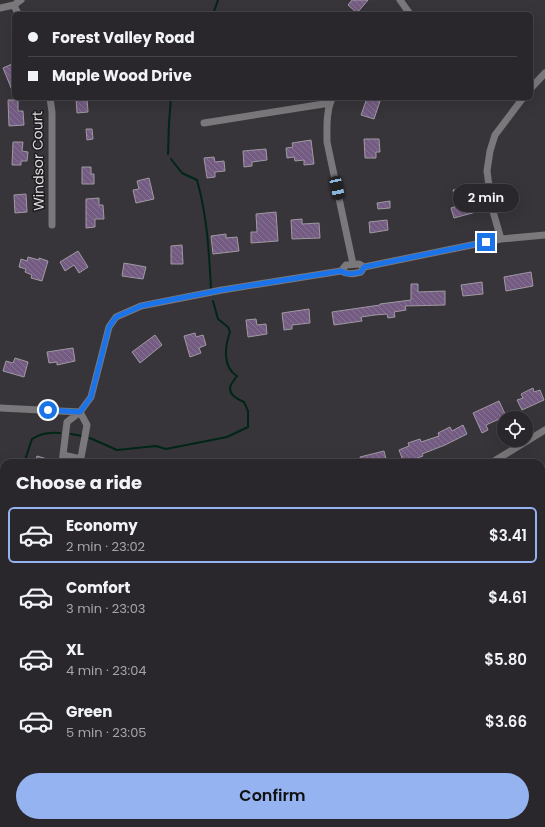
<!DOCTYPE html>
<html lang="en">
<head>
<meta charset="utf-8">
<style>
  body { margin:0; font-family:Poppins,sans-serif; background:#353338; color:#f1f3f6; height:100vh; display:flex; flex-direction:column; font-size:15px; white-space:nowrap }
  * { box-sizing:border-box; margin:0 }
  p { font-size:13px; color:#a5a5a9 }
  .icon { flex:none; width:22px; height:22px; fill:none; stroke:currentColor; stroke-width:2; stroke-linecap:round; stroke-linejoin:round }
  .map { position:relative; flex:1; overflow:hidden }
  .details { position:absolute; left:0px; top:459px; width:545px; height:368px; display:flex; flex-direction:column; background:#29272c; border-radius:12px 12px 0 0; box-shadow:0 4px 16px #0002,0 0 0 1px #454448 }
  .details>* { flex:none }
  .banner { position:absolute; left:12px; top:12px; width:521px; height:88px; border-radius:6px; box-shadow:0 4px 16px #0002,0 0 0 1px #454448; display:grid; align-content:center; height:88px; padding:0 16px; background:#29272c }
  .controls { position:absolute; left:497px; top:411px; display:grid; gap:8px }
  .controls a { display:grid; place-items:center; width:36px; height:36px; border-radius:50%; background:#29272c; box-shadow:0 4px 16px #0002,0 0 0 1px #454448; font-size:20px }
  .end { position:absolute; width:18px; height:18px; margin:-9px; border:5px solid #1a73e8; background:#fff; box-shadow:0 0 0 2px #fff }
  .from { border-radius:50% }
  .bubble { position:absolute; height:28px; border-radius:14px; background:#29272c; box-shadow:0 4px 16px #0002,0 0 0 1px #454448; font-size:13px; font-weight:600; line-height:28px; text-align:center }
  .car { position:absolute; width:12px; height:24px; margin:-12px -6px; border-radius:5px; box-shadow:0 0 3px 1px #0007; background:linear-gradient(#222 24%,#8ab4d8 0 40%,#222 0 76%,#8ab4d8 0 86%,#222 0) }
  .banner b { display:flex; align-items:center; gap:14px; height:38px; font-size:15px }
  .banner b+b { border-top:1px solid #454448 }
  .banner i { width:10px; height:10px; background:#f1f3f6 }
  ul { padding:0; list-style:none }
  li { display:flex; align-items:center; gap:12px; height:56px; margin:0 8px 6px; padding:0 8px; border:2px solid transparent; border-radius:6px }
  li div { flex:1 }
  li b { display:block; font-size:15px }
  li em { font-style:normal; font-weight:600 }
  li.active { border-color:#95b2f1 }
  li>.icon { width:36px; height:36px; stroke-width:1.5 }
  h2 { padding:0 16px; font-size:18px; line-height:48px }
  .cta { display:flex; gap:8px; margin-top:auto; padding:8px 16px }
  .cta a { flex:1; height:46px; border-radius:24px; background:#95b2f1; color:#111; font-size:16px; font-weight:600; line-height:46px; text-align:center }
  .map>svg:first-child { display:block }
</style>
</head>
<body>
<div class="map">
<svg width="545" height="827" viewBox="0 0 545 827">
  <defs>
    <pattern id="building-back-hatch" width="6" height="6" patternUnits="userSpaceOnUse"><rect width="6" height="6" fill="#745b82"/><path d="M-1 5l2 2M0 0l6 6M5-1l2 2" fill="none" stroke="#877293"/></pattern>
  </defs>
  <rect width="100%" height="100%" fill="#37343a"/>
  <path fill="#433c47" d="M 0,689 L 4,692 L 4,823 L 11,823 L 10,827 L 0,827 Z"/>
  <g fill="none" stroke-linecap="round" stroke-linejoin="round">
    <path stroke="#002616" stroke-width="2" d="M 213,14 L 218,0
      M 168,154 L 169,123 L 171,98
      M 171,159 L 182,173 L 197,180 C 207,215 209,251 211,288
      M 71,434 L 82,436
      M 90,438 L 117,450 L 156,446 L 166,449 L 227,437 L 248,427 L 248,411 L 244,402 C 237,399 227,394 231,385 C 232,382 235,379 237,376 C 222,367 225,346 230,332 L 228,327 L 218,319 L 213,301
      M 24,463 L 32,439 C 41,433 49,432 60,433
      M 0,488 L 4,489"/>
  </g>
  <path fill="url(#building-back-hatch)" stroke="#9f9aa2" d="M 352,0 L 368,0 L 357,13 L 348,5 Z
    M 12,64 L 14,69 L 14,95 L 3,68 Z
    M 76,98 L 87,98 L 88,112 L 77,113 Z
    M 367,98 L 381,98 L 374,119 L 361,115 Z
    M 8,100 L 18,100 L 18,111 L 23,111 L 24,125 L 9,126 Z
    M 86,129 L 92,129 L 93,139 L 87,140 Z
    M 364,139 L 379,139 L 380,152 L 376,152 L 376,158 L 365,158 Z
    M 311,140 L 314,164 L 304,165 L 304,160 L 295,161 L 294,157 L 287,158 L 286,148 L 293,147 L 292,143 Z
    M 13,142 L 23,142 L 22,151 L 28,152 L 27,161 L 21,161 L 21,165 L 12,165 Z
    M 266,149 L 267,160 L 252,162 L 252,166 L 244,167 L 243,151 Z
    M 214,157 L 215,162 L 224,161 L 225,171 L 215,172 L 215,177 L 207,178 L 204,158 Z
    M 82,167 L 91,167 L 91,174 L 94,174 L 94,184 L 82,184 Z
    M 149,178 L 154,199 L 136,203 L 133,190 L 139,189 L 137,181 Z
    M 469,186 L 476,212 L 454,218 L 451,208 L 457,206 L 453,190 Z
    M 26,194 L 27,212 L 15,213 L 14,195 Z
    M 99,198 L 99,205 L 103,205 L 104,219 L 95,219 L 95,227 L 86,228 L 86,199 Z
    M 390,201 L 390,208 L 378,209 L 377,203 Z
    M 276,212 L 278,241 L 251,243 L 251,232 L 257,232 L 256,214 Z
    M 302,219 L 302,224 L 319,223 L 320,238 L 292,239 L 291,220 Z
    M 387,220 L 388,230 L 370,233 L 369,222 Z
    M 226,234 L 226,238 L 237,237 L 239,251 L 213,254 L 211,236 Z
    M 182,245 L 183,264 L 171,264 L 171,246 Z
    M 78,251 L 88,267 L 79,273 L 74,265 L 65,271 L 60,262 Z
    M 28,257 L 39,260 L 39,258 L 48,261 L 42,281 L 31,278 L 32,275 L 25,272 L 26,269 L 19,267 L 21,259 L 27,261 Z
    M 124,263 L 146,267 L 143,279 L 122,276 Z
    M 531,272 L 533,286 L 506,291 L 504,277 Z
    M 482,282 L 483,294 L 463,296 L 461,285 Z
    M 411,284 L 418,284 L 418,292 L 445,291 L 445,305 L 405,306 L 406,310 L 394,312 L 395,317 L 388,318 L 387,314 L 375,315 L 361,317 L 362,321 L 334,325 L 332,312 L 380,305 L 380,304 L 411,300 Z
    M 309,309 L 310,323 L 292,325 L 292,329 L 284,330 L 282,313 Z
    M 256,319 L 257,325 L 266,324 L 267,334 L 248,337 L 246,320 Z
    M 195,333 L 196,337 L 203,335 L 206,345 L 199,348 L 201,353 L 190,357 L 184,336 Z
    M 155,335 L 162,345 L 140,363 L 132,352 Z
    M 73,348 L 75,361 L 57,365 L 57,362 L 49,363 L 47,352 Z
    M 15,358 L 28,362 L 24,377 L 3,371 L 6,361 L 13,363 Z
    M 533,388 L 534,392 L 540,390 L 544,400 L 522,410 L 517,400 L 523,398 L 521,394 Z
    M 499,401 L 506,416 L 486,425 L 488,430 L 482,433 L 473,413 Z
    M 463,425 L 467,434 L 445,445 L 422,454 L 423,456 L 404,463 L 399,450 L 409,446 L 408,443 L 420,439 L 421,442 L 439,436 L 438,433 L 450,427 L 452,431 Z
    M 384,451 L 387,463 L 361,463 L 360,457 Z
    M 37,456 L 54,461 L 54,463 L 35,463 Z"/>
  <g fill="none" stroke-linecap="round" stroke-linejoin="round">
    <path stroke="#7a787b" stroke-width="3.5" d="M 0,670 L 4,659
      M 0,729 L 4,719
      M 76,827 L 77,823"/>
    <path stroke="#7a787b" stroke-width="7" d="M 400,0 L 410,14
      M 14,5 L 18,14
      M 0,8 L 14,5 L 21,0
      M 531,88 L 545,73
      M 50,98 L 52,112 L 52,225
      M 332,98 C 326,112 327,127 327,142 L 353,264
      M 204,123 L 330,103
      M 501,239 L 492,208 L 487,171 L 490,151 L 495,135 L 523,98
      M 341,271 L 346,265 L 359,264 L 364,267
      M 0,408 L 80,412
      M 63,455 L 81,459 L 85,463
      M 62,463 L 67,422 L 80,412 L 91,397 L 109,327 L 116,317 L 141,306 L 222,290 L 341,271 C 348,275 353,274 361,272 L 364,267 L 501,239 L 545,235
      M 80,463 L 87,425 L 80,412
      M 491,463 L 545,430
      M 541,600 L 545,603
      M 0,751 L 4,752
      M 541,768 L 545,771
      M 47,823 L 71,827
      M 13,827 L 14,823
      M 418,827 L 420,823"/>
    <path stroke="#ccc7ce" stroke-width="11" d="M 0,579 L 4,581
      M 0,597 L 4,600
      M 336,823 L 342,827
      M 365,823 L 370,827"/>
  </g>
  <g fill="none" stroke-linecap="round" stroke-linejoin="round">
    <path stroke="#1a73e8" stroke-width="5" d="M 48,410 L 80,412 L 91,397 L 109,327 L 116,317 L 141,306 L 165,301 L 222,290 L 341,271 C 348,275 352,274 361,272 L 364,267 L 486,242"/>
  </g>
  <g text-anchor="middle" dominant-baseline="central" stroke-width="3" stroke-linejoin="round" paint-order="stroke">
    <g font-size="14" fill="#dfdde0" stroke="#1e1c1f">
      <text transform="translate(38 161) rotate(-91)">Windsor Court</text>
    </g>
  </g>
</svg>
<div class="controls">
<a><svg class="icon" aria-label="locate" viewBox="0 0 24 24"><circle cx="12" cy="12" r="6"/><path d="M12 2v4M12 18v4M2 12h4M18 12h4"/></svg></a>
</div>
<i class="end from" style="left:48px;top:410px"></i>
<i class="end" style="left:486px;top:242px"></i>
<div class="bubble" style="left:453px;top:184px;width:66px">2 min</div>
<i class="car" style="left:337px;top:188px;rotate:168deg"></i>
<div class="banner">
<b><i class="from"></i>Forest Valley Road</b>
<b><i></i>Maple Wood Drive</b>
</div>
<section class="details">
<h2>Choose a ride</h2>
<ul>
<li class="active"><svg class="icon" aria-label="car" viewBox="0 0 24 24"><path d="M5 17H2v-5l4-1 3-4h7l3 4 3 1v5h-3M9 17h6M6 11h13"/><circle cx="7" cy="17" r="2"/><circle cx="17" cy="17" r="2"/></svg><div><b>Economy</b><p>2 min · 23:02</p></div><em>$3.41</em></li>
<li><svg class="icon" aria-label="car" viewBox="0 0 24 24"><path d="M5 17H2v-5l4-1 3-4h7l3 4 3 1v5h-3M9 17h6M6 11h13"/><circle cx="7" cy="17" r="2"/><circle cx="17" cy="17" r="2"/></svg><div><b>Comfort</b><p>3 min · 23:03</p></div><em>$4.61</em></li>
<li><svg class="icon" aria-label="car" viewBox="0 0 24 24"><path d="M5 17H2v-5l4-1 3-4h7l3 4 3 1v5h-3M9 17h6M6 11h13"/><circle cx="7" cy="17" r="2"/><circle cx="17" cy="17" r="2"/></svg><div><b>XL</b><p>4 min · 23:04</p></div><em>$5.80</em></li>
<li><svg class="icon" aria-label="car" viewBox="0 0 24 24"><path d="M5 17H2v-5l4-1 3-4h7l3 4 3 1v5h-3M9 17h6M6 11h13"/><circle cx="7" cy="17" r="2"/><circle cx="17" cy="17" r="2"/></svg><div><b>Green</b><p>5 min · 23:05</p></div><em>$3.66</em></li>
</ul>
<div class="cta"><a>Confirm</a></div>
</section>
</div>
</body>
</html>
